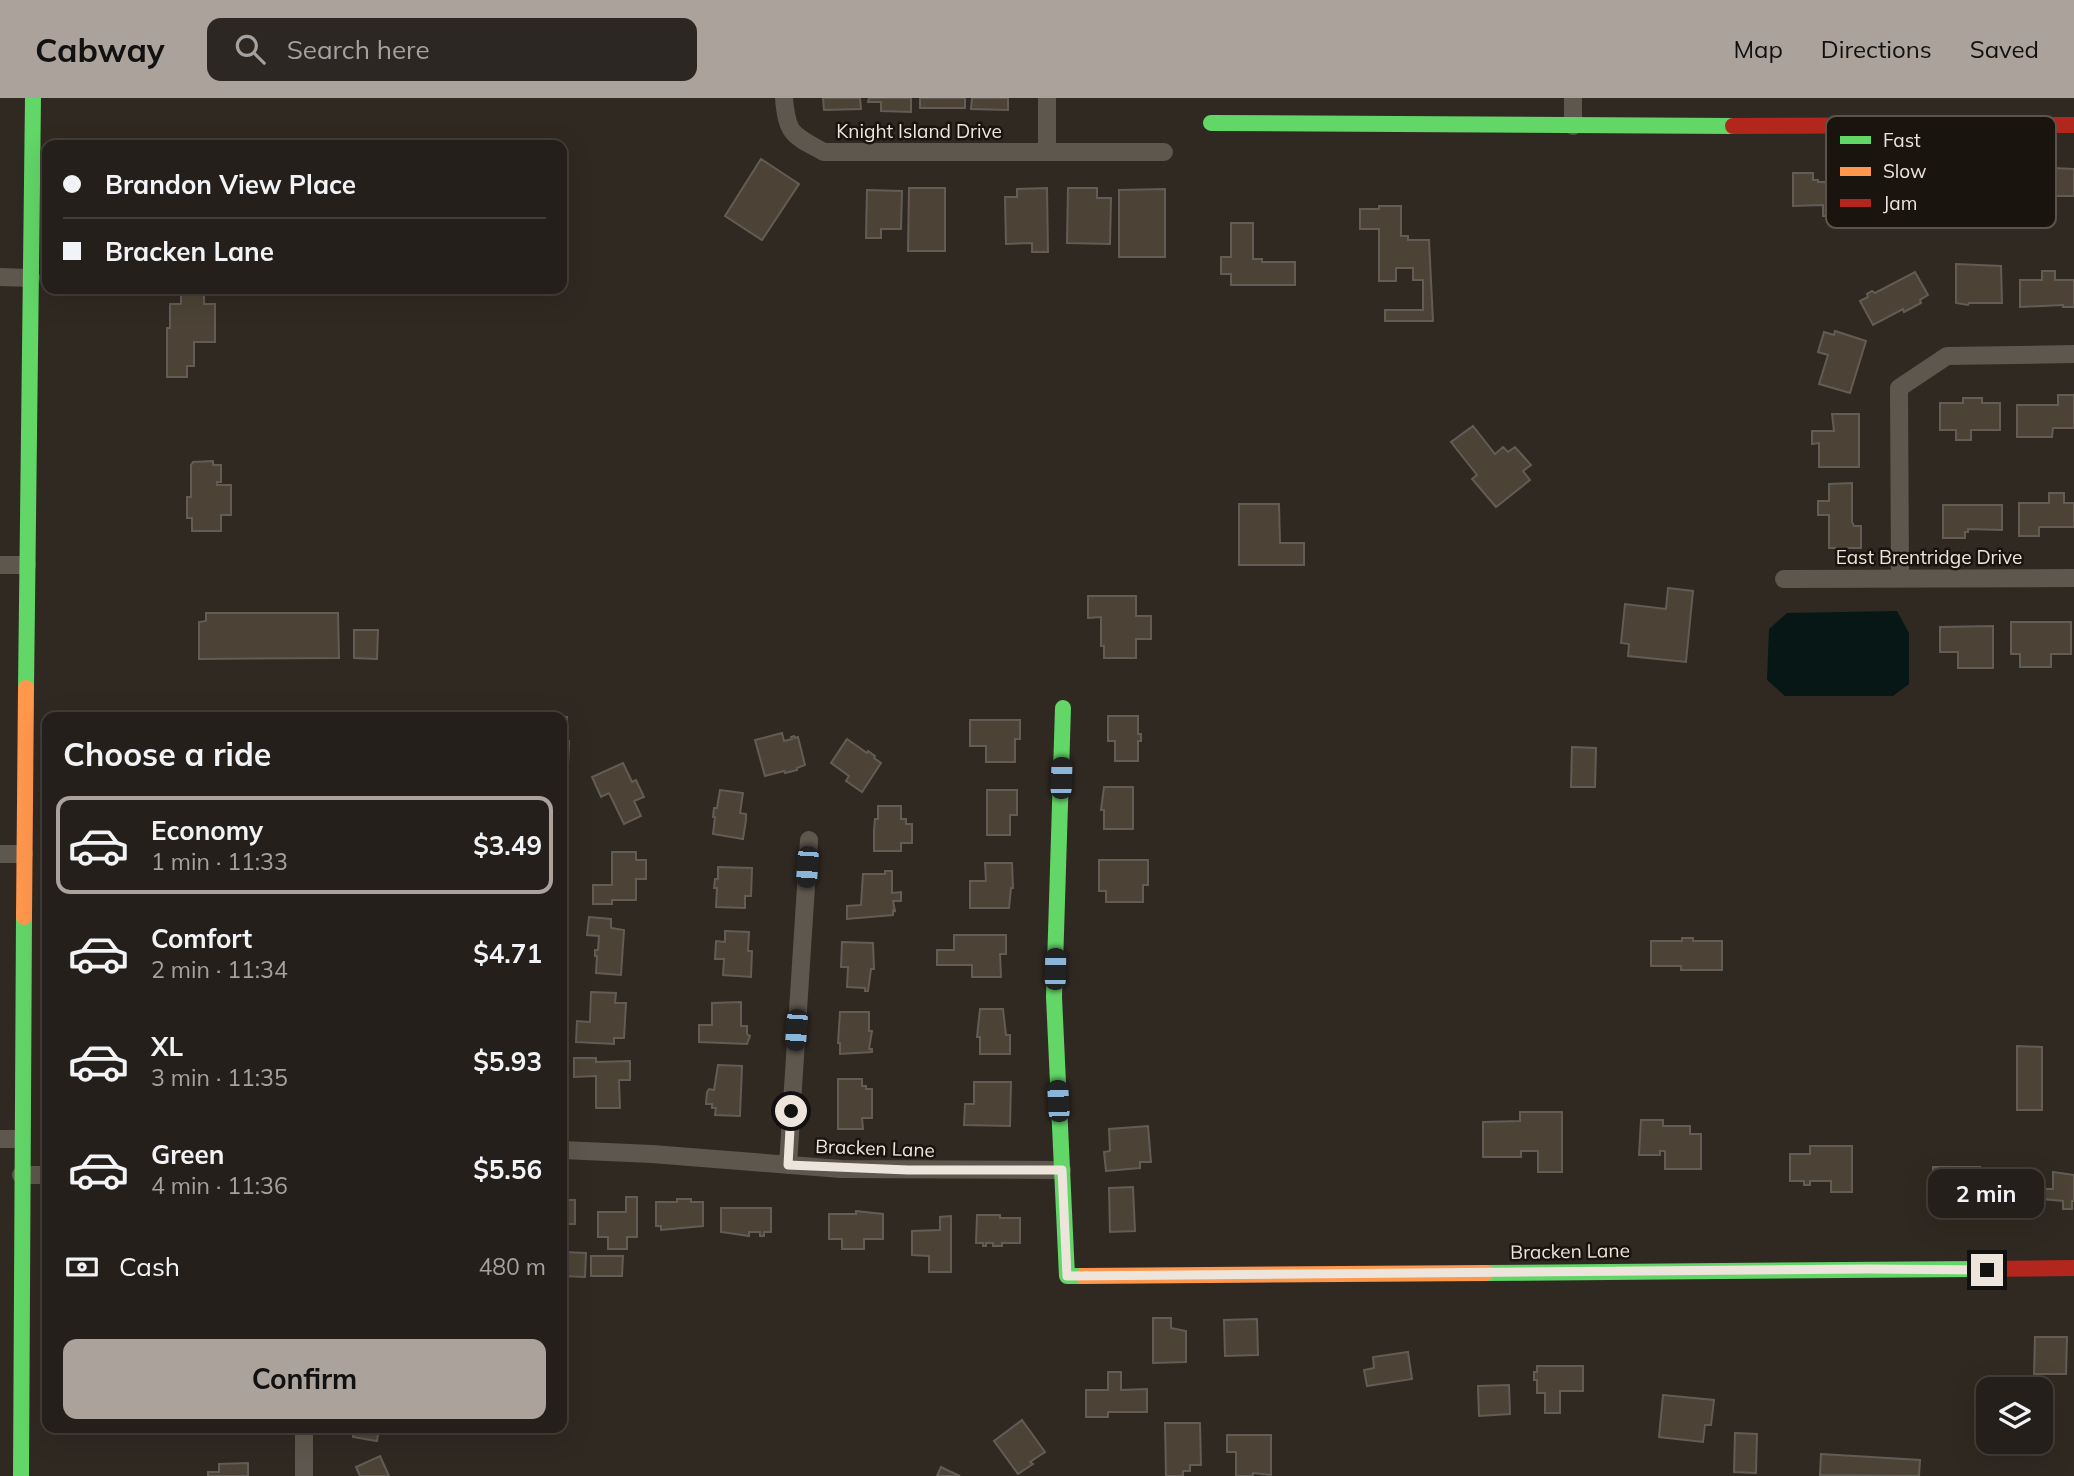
<!DOCTYPE html>
<html lang="en">
<head>
<meta charset="utf-8">
<style>
  body { margin:0; font-family:Mulish,sans-serif; background:#2c2723; color:#f1f3f6; height:100vh; display:flex; flex-direction:column; font-size:26px; white-space:nowrap }
  * { box-sizing:border-box; margin:0 }
  p { font-size:23px; color:#a3a2a2 }
  .icon { flex:none; width:38px; height:38px; fill:none; stroke:currentColor; stroke-width:2; stroke-linecap:round; stroke-linejoin:round }
  .map { position:relative; flex:1; overflow:hidden }
  .details { position:absolute; left:42px; top:614px; width:525px; height:721px; display:flex; flex-direction:column; background:#241f1a; border-radius:14px; box-shadow:0 7px 28px #0002,0 0 0 2px #413d39 }
  .details>* { flex:none }
  .banner { position:absolute; left:42px; top:42px; width:525px; height:154px; border-radius:14px; box-shadow:0 7px 28px #0002,0 0 0 2px #413d39; display:grid; align-content:center; height:154px; padding:0 21px; background:#241f1a }
  .controls { position:absolute; left:1976px; top:1279px; display:grid; gap:14px }
  .controls a { display:grid; place-items:center; width:77px; height:77px; border-radius:14px; background:#241f1a; box-shadow:0 7px 28px #0002,0 0 0 2px #413d39; font-size:35px }
  .end { position:absolute; width:32px; height:32px; margin:-16px; border:9px solid #ede5dc; background:#111; box-shadow:0 0 0 4px #111 }
  .from { border-radius:50% }
  .bubble { position:absolute; height:49px; border-radius:14px; background:#241f1a; box-shadow:0 7px 28px #0002,0 0 0 2px #413d39; font-size:23px; font-weight:700; line-height:49px; text-align:center }
  .car { position:absolute; width:21px; height:42px; margin:-21px -10px; border-radius:9px; box-shadow:0 0 5px 2px #0007; background:linear-gradient(#222 24%,#8ab4d8 0 40%,#222 0 76%,#8ab4d8 0 86%,#222 0) }
  .banner b { display:flex; align-items:center; gap:24px; height:66px; font-size:26px }
  .banner b+b { border-top:2px solid #413d39 }
  .banner i { width:18px; height:18px; background:#f1f3f6 }
  ul { padding:0; list-style:none }
  li { display:flex; align-items:center; gap:21px; height:98px; margin:0 14px 10px; padding:0 7px; border:4px solid transparent; border-radius:14px }
  li div { flex:1 }
  li b { display:block; font-size:26px }
  li em { font-style:normal; font-weight:700 }
  li.current { border-color:#aba39b }
  li>.icon { width:63px; height:63px; stroke-width:1.5 }
  h2 { padding:0 21px; font-size:32px; line-height:84px }
  .pay { display:flex; align-items:center; gap:18px; height:77px; padding:0 21px; font-size:26px }
  .pay p { margin-inline-start:auto }
  .primary-button { display:flex; gap:14px; margin-top:auto; padding:14px 21px }
  .primary-button a { flex:1; height:80px; border-radius:14px; background:#aba39b; color:#111; font-size:28px; font-weight:700; line-height:80px; text-align:center }
  header { display:flex; align-items:center; gap:42px; box-sizing:border-box; height:98px; padding:0 35px; background:#aba39b; color:#111 }
  header strong { font-size:33px }
  nav { display:flex; gap:38px; margin-inline-start:auto; font-size:24px }
  .search { width:490px; height:63px; background:#2c2723; display:flex; align-items:center; gap:18px; box-sizing:border-box; padding:0 24px; border-radius:14px; color:#a3a2a2; font-size:26px }
  .map>svg:first-child { display:block }
</style>
</head>
<body>
<header>
<strong>Cabway</strong>
<div class="search"><svg class="icon" aria-label="search" viewBox="0 0 24 24"><circle cx="10" cy="10" r="6"/><path d="M15 15l6 6"/></svg>Search here</div>
<nav><a>Map</a><a>Directions</a><a>Saved</a></nav>
</header>
<div class="map">
<svg width="2074" height="1378" viewBox="0 0 2074 1378">
  <rect width="100%" height="100%" fill="#302922"/>
  <path fill="#071716" d="M 1897,513 L 1909,535 L 1909,586 L 1893,598 L 1785,598 L 1767,582 L 1769,531 L 1787,515 Z"/>
  <path fill="#4c4336" stroke="#625c55" stroke-width="2" d="M 823,0 L 860,0 L 861,11 L 824,12 Z
    M 869,0 L 911,0 L 911,14 L 881,13 L 881,4 L 868,4 Z
    M 920,0 L 965,0 L 965,10 L 920,10 Z
    M 972,0 L 1008,0 L 1008,12 L 971,11 Z
    M 761,61 L 799,86 L 762,142 L 725,118 Z
    M 2053,70 L 2074,71 L 2074,98 L 2020,98 L 2020,71 L 2032,71 L 2032,73 L 2051,71 L 2051,73 Z
    M 1793,75 L 1813,75 L 1813,82 L 1818,82 L 1818,84 L 1853,84 L 1853,107 L 1841,107 L 1841,118 L 1823,118 L 1823,107 L 1793,108 Z
    M 909,90 L 945,90 L 945,153 L 908,153 Z
    M 1047,90 L 1048,154 L 1032,154 L 1032,145 L 1006,146 L 1005,99 L 1017,99 L 1017,91 Z
    M 1068,90 L 1097,90 L 1097,100 L 1111,100 L 1110,146 L 1067,145 Z
    M 1165,91 L 1165,159 L 1119,159 L 1119,92 Z
    M 867,92 L 902,93 L 901,131 L 881,131 L 881,140 L 866,140 Z
    M 1379,108 L 1401,108 L 1401,138 L 1408,138 L 1408,142 L 1429,142 L 1433,223 L 1385,223 L 1385,212 L 1423,212 L 1423,182 L 1413,182 L 1413,170 L 1396,170 L 1396,183 L 1379,183 L 1379,131 L 1360,131 L 1360,111 L 1379,111 Z
    M 1231,125 L 1253,125 L 1253,161 L 1262,161 L 1262,164 L 1295,164 L 1295,187 L 1231,187 L 1231,176 L 1221,176 L 1221,159 L 1231,159 Z
    M 1956,166 L 2001,168 L 2002,205 L 1969,205 L 1968,207 L 1956,205 Z
    M 2042,173 L 2055,173 L 2055,182 L 2074,182 L 2074,209 L 2063,209 L 2063,207 L 2020,209 L 2020,182 L 2042,182 Z
    M 1915,174 L 1928,197 L 1920,202 L 1921,205 L 1904,214 L 1903,211 L 1873,227 L 1860,203 L 1868,199 L 1867,196 L 1872,193 L 1875,195 Z
    M 181,191 L 204,191 L 204,206 L 215,206 L 215,244 L 194,244 L 194,268 L 187,268 L 187,279 L 167,279 L 167,230 L 170,230 L 170,206 L 181,206 Z
    M 1835,233 L 1866,243 L 1850,295 L 1819,286 L 1828,257 L 1818,254 L 1824,234 L 1834,237 Z
    M 2058,297 L 2074,297 L 2074,330 L 2053,330 L 2052,339 L 2017,339 L 2017,307 L 2058,307 Z
    M 1963,300 L 1982,300 L 1982,305 L 2000,305 L 2000,332 L 1971,332 L 1971,342 L 1956,342 L 1956,332 L 1940,332 L 1940,305 L 1963,305 Z
    M 1832,316 L 1859,316 L 1859,369 L 1819,369 L 1819,345 L 1812,346 L 1812,333 L 1834,333 Z
    M 1473,328 L 1495,356 L 1503,349 L 1508,354 L 1515,349 L 1531,367 L 1523,373 L 1530,382 L 1496,409 L 1472,381 L 1477,377 L 1451,344 Z
    M 213,363 L 213,367 L 221,367 L 221,384 L 217,384 L 217,387 L 231,387 L 231,417 L 221,417 L 221,433 L 192,433 L 192,420 L 187,420 L 187,399 L 191,399 L 191,367 L 193,364 Z
    M 1852,385 L 1852,424 L 1854,428 L 1861,428 L 1861,450 L 1829,450 L 1829,417 L 1818,417 L 1818,403 L 1829,403 L 1829,386 Z
    M 2049,395 L 2064,395 L 2064,405 L 2074,405 L 2074,429 L 2039,429 L 2039,438 L 2019,438 L 2019,405 L 2049,405 Z
    M 1239,406 L 1279,406 L 1280,445 L 1304,445 L 1304,467 L 1239,467 Z
    M 1943,407 L 2002,407 L 2002,432 L 1968,431 L 1968,434 L 1965,434 L 1965,440 L 1943,440 Z
    M 1668,490 L 1693,493 L 1686,564 L 1628,558 L 1629,546 L 1621,545 L 1625,506 L 1666,511 Z
    M 1088,498 L 1136,498 L 1136,518 L 1151,518 L 1151,541 L 1136,541 L 1136,560 L 1104,560 L 1104,548 L 1101,548 L 1101,519 L 1088,520 Z
    M 206,515 L 338,515 L 339,560 L 199,561 L 199,524 L 206,523 Z
    M 2011,524 L 2071,524 L 2071,556 L 2051,556 L 2051,569 L 2020,569 L 2020,556 L 2011,556 Z
    M 1993,528 L 1993,570 L 1958,570 L 1958,554 L 1940,554 L 1940,529 Z
    M 354,532 L 378,532 L 377,561 L 354,560 Z
    M 1108,618 L 1138,618 L 1138,636 L 1141,636 L 1141,643 L 1138,643 L 1138,663 L 1115,663 L 1115,643 L 1108,643 Z
    M 557,619 L 567,619 L 567,643 L 569,643 L 567,693 L 562,693 L 562,620 Z
    M 970,622 L 1020,622 L 1020,641 L 1015,641 L 1015,664 L 986,664 L 986,648 L 970,648 Z
    M 782,635 L 784,643 L 792,641 L 791,639 L 794,638 L 795,640 L 798,639 L 805,667 L 797,670 L 797,672 L 785,675 L 784,673 L 765,678 L 755,642 Z
    M 847,641 L 867,655 L 868,653 L 875,658 L 874,660 L 881,665 L 862,694 L 846,683 L 849,678 L 831,665 Z
    M 1572,649 L 1596,650 L 1595,689 L 1571,689 Z
    M 623,665 L 632,684 L 636,682 L 644,699 L 634,703 L 641,718 L 624,726 L 609,695 L 601,699 L 592,679 Z
    M 1104,689 L 1133,689 L 1133,731 L 1104,731 L 1104,712 L 1101,712 Z
    M 720,692 L 743,695 L 740,715 L 746,716 L 746,722 L 743,741 L 713,736 L 715,719 L 713,719 L 714,710 L 717,710 Z
    M 987,692 L 1017,692 L 1017,717 L 1010,717 L 1010,737 L 987,737 Z
    M 878,708 L 901,708 L 901,721 L 906,721 L 906,726 L 912,726 L 912,745 L 901,745 L 901,753 L 874,753 L 874,732 L 875,721 L 878,721 Z
    M 612,754 L 636,754 L 636,762 L 646,762 L 646,781 L 636,781 L 636,802 L 612,802 L 612,806 L 593,806 L 593,787 L 612,787 Z
    M 1099,762 L 1148,762 L 1148,787 L 1143,787 L 1143,804 L 1106,804 L 1106,793 L 1099,793 Z
    M 985,765 L 1012,765 L 1013,790 L 1011,790 L 1009,810 L 970,810 L 970,783 L 986,783 Z
    M 718,769 L 752,770 L 751,798 L 745,798 L 745,810 L 716,809 L 717,790 L 714,790 L 715,781 L 718,781 Z
    M 885,773 L 892,773 L 892,795 L 901,794 L 901,803 L 893,803 L 895,813 L 893,812 L 893,817 L 847,821 L 847,808 L 861,807 L 863,776 L 885,776 Z
    M 589,819 L 611,821 L 611,830 L 624,832 L 621,877 L 596,875 L 597,858 L 595,858 L 595,852 L 598,852 L 599,838 L 587,837 Z
    M 725,833 L 749,834 L 748,853 L 752,853 L 751,879 L 723,877 L 724,861 L 715,861 L 716,843 L 725,844 Z
    M 954,837 L 1006,837 L 1006,856 L 1000,856 L 1001,879 L 972,879 L 972,867 L 937,867 L 937,852 L 954,852 Z
    M 1682,840 L 1693,840 L 1693,843 L 1722,843 L 1722,872 L 1681,872 L 1681,868 L 1651,868 L 1651,843 L 1682,843 Z
    M 842,844 L 873,845 L 874,871 L 871,871 L 868,893 L 865,893 L 865,890 L 847,889 L 848,869 L 841,869 Z
    M 591,894 L 616,895 L 615,905 L 626,905 L 624,940 L 614,940 L 614,946 L 576,944 L 577,923 L 590,924 Z
    M 741,904 L 741,928 L 747,928 L 747,936 L 750,938 L 747,946 L 699,944 L 699,927 L 712,927 L 712,905 Z
    M 980,911 L 1003,911 L 1006,937 L 1010,937 L 1010,956 L 980,956 L 980,939 L 977,939 Z
    M 840,914 L 869,914 L 869,933 L 872,933 L 869,951 L 872,951 L 872,954 L 840,956 L 840,945 L 838,945 Z
    M 2017,948 L 2042,949 L 2042,1012 L 2017,1012 Z
    M 574,960 L 596,960 L 596,964 L 630,963 L 630,982 L 619,982 L 620,1010 L 596,1010 L 596,978 L 574,979 Z
    M 718,967 L 742,968 L 740,1018 L 715,1017 L 716,1010 L 712,1010 L 712,1006 L 706,1006 L 707,994 L 709,991 L 714,992 Z
    M 838,981 L 862,981 L 862,988 L 866,988 L 866,991 L 872,991 L 872,1020 L 862,1020 L 863,1031 L 838,1031 Z
    M 974,984 L 1011,984 L 1010,1028 L 964,1027 L 965,1006 L 974,1006 Z
    M 1520,1014 L 1562,1014 L 1562,1074 L 1538,1074 L 1538,1053 L 1521,1053 L 1521,1059 L 1483,1059 L 1483,1024 L 1520,1023 Z
    M 1641,1022 L 1663,1022 L 1663,1028 L 1690,1028 L 1690,1036 L 1701,1036 L 1701,1071 L 1665,1071 L 1665,1053 L 1660,1053 L 1660,1057 L 1639,1057 Z
    M 1148,1028 L 1151,1064 L 1140,1064 L 1140,1070 L 1106,1073 L 1104,1054 L 1110,1053 L 1109,1031 Z
    M 1810,1048 L 1852,1048 L 1852,1094 L 1831,1094 L 1831,1083 L 1810,1083 L 1810,1087 L 1804,1087 L 1804,1083 L 1790,1083 L 1790,1056 L 1810,1056 Z
    M 1933,1069 L 1980,1069 L 1980,1102 L 1933,1102 Z
    M 2053,1074 L 2074,1077 L 2074,1103 L 2072,1103 L 2072,1111 L 2063,1111 L 2063,1103 L 2042,1101 L 2042,1091 L 2053,1091 Z
    M 1133,1089 L 1135,1133 L 1110,1134 L 1109,1090 Z
    M 626,1099 L 637,1099 L 637,1139 L 627,1139 L 627,1151 L 608,1151 L 608,1139 L 598,1139 L 598,1114 L 626,1114 Z
    M 677,1101 L 691,1101 L 691,1104 L 703,1104 L 703,1128 L 661,1132 L 661,1128 L 656,1128 L 656,1104 L 677,1104 Z
    M 562,1102 L 575,1102 L 575,1126 L 568,1126 L 568,1129 L 564,1129 L 564,1135 L 562,1135 Z
    M 721,1110 L 771,1110 L 771,1134 L 764,1134 L 764,1138 L 760,1138 L 760,1134 L 749,1134 L 749,1138 L 721,1134 Z
    M 856,1113 L 883,1116 L 883,1141 L 864,1141 L 864,1151 L 842,1151 L 842,1141 L 829,1141 L 829,1116 L 856,1116 Z
    M 977,1117 L 1000,1117 L 1000,1120 L 1020,1120 L 1020,1145 L 1002,1145 L 1002,1148 L 993,1148 L 993,1145 L 986,1145 L 986,1148 L 983,1148 L 983,1145 L 976,1145 Z
    M 951,1118 L 951,1174 L 929,1174 L 929,1158 L 912,1157 L 912,1133 L 940,1132 L 940,1119 Z
    M 564,1154 L 586,1155 L 585,1179 L 563,1178 Z
    M 591,1158 L 623,1158 L 622,1178 L 591,1178 Z
    M 1153,1220 L 1171,1220 L 1171,1230 L 1186,1233 L 1186,1264 L 1153,1265 Z
    M 1257,1221 L 1258,1257 L 1225,1258 L 1224,1222 Z
    M 2035,1239 L 2067,1239 L 2066,1276 L 2034,1276 Z
    M 1408,1254 L 1412,1281 L 1367,1288 L 1364,1272 L 1374,1270 L 1373,1259 Z
    M 1537,1268 L 1583,1268 L 1583,1293 L 1560,1293 L 1560,1315 L 1545,1315 L 1545,1295 L 1537,1295 L 1537,1282 L 1534,1282 L 1534,1274 L 1537,1274 Z
    M 1108,1274 L 1121,1274 L 1121,1292 L 1147,1291 L 1147,1314 L 1108,1314 L 1108,1319 L 1086,1319 L 1086,1292 L 1108,1292 Z
    M 1509,1287 L 1510,1316 L 1479,1318 L 1478,1288 Z
    M 1663,1297 L 1714,1302 L 1711,1327 L 1705,1327 L 1703,1344 L 1659,1339 Z
    M 1022,1322 L 1045,1354 L 1030,1364 L 1033,1366 L 1018,1376 L 994,1343 Z
    M 1165,1325 L 1200,1325 L 1201,1367 L 1190,1367 L 1190,1373 L 1183,1373 L 1183,1378 L 1166,1378 Z
    M 354,1330 L 379,1330 L 377,1343 L 353,1339 Z
    M 1735,1335 L 1757,1336 L 1756,1375 L 1734,1374 Z
    M 1227,1337 L 1271,1337 L 1271,1377 L 1253,1375 L 1253,1378 L 1236,1378 L 1236,1354 L 1227,1354 Z
    M 1821,1356 L 1920,1362 L 1919,1378 L 1820,1377 Z
    M 380,1358 L 389,1378 L 360,1378 L 356,1369 Z
    M 248,1365 L 248,1378 L 208,1378 L 208,1374 L 219,1374 L 219,1366 Z
    M 941,1369 L 949,1373 L 960,1378 L 937,1378 Z"/>
  <g fill="none" stroke-linecap="round" stroke-linejoin="round">
    <path stroke="#5e574d" stroke-width="18" d="M 784,0 C 787,37 793,37 824,54 L 1164,54
      M 1047,0 L 1047,53
      M 1573,0 L 1573,28
      M 0,179 L 31,180
      M 0,467 L 27,467
      M 1900,480 L 1899,290 L 1947,258 L 2074,256
      M 1784,481 L 2074,480
      M 0,756 L 24,756
      M 0,1041 L 21,1041
      M 562,1052 L 652,1056 L 841,1071 L 1062,1072
      M 788,1067 L 809,742
      M 21,1077 L 47,1077
      M 304,1378 L 304,1330"/>
    <path stroke="#63d668" stroke-width="16" d="M 1211,25 L 1733,28
      M 26,590 L 33,0
      M 1063,610 L 1054,899 L 1067,1178 L 1083,1178
      M 1486,1175 L 1975,1171
      M 21,1378 L 24,819"/>
    <path stroke="#ff974d" stroke-width="16" d="M 24,819 L 26,590
      M 1083,1178 L 1486,1175"/>
    <path stroke="#b3261e" stroke-width="16" d="M 1733,28 L 2074,27
      M 1975,1171 L 2074,1170"/>
  </g>
  <g fill="none" stroke-linecap="round" stroke-linejoin="round">
    <path stroke="#ede5dc" stroke-width="9" d="M 791,1013 L 788,1067 L 908,1072 L 1062,1072 L 1067,1178 L 1867,1171 L 1987,1172"/>
  </g>
  <g text-anchor="middle" dominant-baseline="central" stroke-width="5" stroke-linejoin="round" paint-order="stroke">
    <g font-size="19" fill="#ede5dc" stroke="#19140e">
      <text x="919" y="33">Knight Island Drive</text>
      <text x="1929" y="459">East Brentridge Drive</text>
      <text transform="translate(875 1050) rotate(2)">Bracken Lane</text>
      <text transform="translate(1570 1153) rotate(-1)">Bracken Lane</text>
    </g>
  </g>
  <rect x="1826" y="18" width="230" height="112" rx="10" fill="#19140e" stroke="#59534c" stroke-width="2"/>
  <rect x="1840" y="38" width="31" height="8" fill="#63d668"/>
  <rect x="1840" y="69" width="31" height="9" fill="#ff974d"/>
  <rect x="1840" y="101" width="31" height="8" fill="#b3261e"/>
  <g font-size="19" fill="#ede5dc">
    <text x="1883" y="49">Fast</text>
    <text x="1883" y="80">Slow</text>
    <text x="1883" y="112">Jam</text>
  </g>
</svg>
<div class="controls">
<a><svg class="icon" aria-label="layers" viewBox="0 0 24 24"><path d="M12 4l9 5-9 5-9-5zM3 14l9 5 9-5"/></svg></a>
</div>
<i class="end from" style="left:791px;top:1013px"></i>
<i class="end" style="left:1987px;top:1172px"></i>
<div class="bubble" style="left:1928px;top:1071px;width:116px">2 min</div>
<i class="car" style="left:1061px;top:680px;rotate:2deg"></i>
<i class="car" style="left:807px;top:769px;rotate:184deg"></i>
<i class="car" style="left:1055px;top:871px;rotate:1deg"></i>
<i class="car" style="left:796px;top:932px;rotate:184deg"></i>
<i class="car" style="left:1058px;top:1003px;rotate:357deg"></i>
<div class="banner">
<b><i class="from"></i>Brandon View Place</b>
<b><i></i>Bracken Lane</b>
</div>
<section class="details">
<h2>Choose a ride</h2>
<ul>
<li class="current"><svg class="icon" aria-label="car" viewBox="0 0 24 24"><path d="M5 17H2v-5l4-1 3-4h7l3 4 3 1v5h-3M9 17h6M6 11h13"/><circle cx="7" cy="17" r="2"/><circle cx="17" cy="17" r="2"/></svg><div><b>Economy</b><p>1 min · 11:33</p></div><em>$3.49</em></li>
<li><svg class="icon" aria-label="car" viewBox="0 0 24 24"><path d="M5 17H2v-5l4-1 3-4h7l3 4 3 1v5h-3M9 17h6M6 11h13"/><circle cx="7" cy="17" r="2"/><circle cx="17" cy="17" r="2"/></svg><div><b>Comfort</b><p>2 min · 11:34</p></div><em>$4.71</em></li>
<li><svg class="icon" aria-label="car" viewBox="0 0 24 24"><path d="M5 17H2v-5l4-1 3-4h7l3 4 3 1v5h-3M9 17h6M6 11h13"/><circle cx="7" cy="17" r="2"/><circle cx="17" cy="17" r="2"/></svg><div><b>XL</b><p>3 min · 11:35</p></div><em>$5.93</em></li>
<li><svg class="icon" aria-label="car" viewBox="0 0 24 24"><path d="M5 17H2v-5l4-1 3-4h7l3 4 3 1v5h-3M9 17h6M6 11h13"/><circle cx="7" cy="17" r="2"/><circle cx="17" cy="17" r="2"/></svg><div><b>Green</b><p>4 min · 11:36</p></div><em>$5.56</em></li>
</ul>
<div class="pay"><svg class="icon" aria-label="cash" viewBox="0 0 24 24"><path d="M3 7h18v10H3z"/><circle cx="12" cy="12" r="2"/></svg>Cash<p>480 m</p></div>
<div class="primary-button"><a>Confirm</a></div>
</section>
</div>
</body>
</html>
